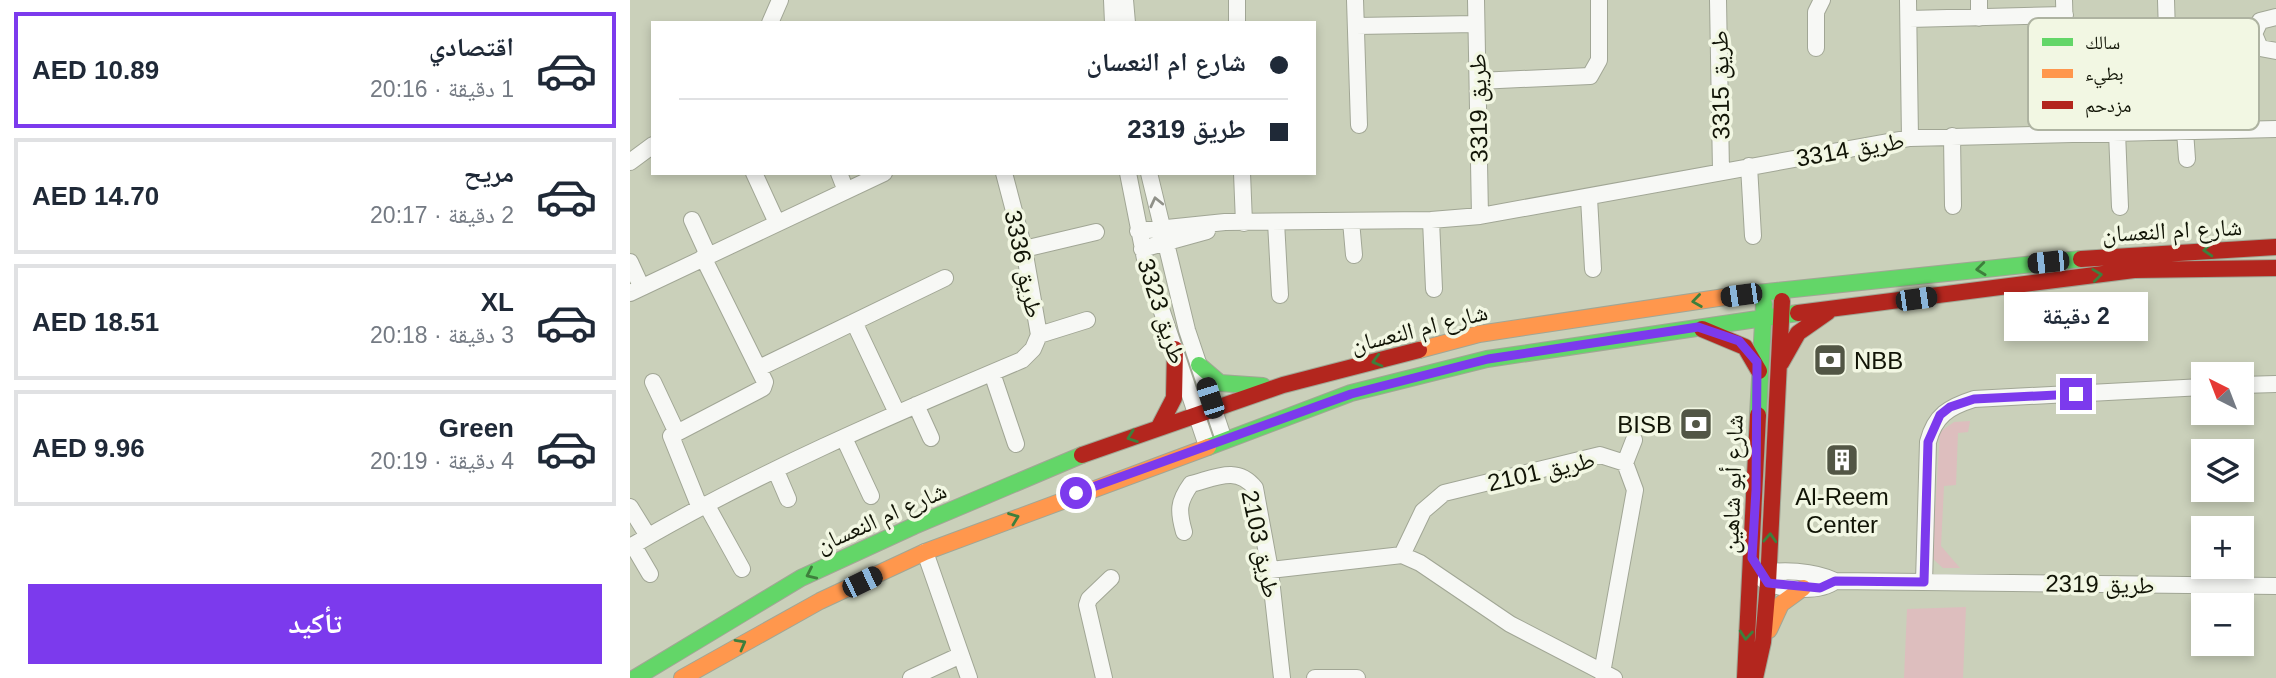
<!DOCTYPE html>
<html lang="ar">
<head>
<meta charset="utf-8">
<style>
  body { margin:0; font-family:Arial,"Noto Naskh Arabic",sans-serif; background:#f6f6f7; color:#1f2937; direction:rtl; height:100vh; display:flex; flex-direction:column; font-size:26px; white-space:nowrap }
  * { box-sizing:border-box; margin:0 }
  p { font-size:23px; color:#747a83 }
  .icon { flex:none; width:38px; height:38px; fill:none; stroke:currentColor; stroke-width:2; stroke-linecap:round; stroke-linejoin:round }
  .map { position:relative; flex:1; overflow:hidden; direction:ltr }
  .details { display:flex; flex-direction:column; background:#fff; width:630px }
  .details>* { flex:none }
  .guide { position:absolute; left:21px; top:21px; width:665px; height:154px; border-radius:0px; box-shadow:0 4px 10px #0003; direction:rtl; display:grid; align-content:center; height:154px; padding:0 28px; background:#fff }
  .needle { width:46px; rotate:318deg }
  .tools { position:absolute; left:1561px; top:362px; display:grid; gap:14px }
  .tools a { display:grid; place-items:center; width:63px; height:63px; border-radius:0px; background:#fff; box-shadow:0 4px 10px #0003; font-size:35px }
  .end { position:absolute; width:32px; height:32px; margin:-16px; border:9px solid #7c3aed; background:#fff; box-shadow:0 0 0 4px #fff }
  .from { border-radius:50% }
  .bubble { position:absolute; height:49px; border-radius:0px; background:#fff; box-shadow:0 4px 10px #0003; font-size:23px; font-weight:700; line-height:49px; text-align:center; direction:rtl }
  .car { position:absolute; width:21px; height:42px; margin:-21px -10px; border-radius:9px; box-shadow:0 0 5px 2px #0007; background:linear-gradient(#222 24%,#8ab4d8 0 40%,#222 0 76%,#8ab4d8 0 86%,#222 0) }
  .guide b { display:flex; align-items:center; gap:24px; height:66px; font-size:26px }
  .guide b+b { border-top:2px solid #e0e1e3 }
  .guide i { width:18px; height:18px; background:#1f2937 }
  ul { padding:12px 0 0; list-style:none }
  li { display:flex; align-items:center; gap:21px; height:116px; margin:0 14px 10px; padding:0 14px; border:4px solid #e0e1e3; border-radius:0px }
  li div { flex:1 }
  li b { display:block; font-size:26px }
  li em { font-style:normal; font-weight:700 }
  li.current { border-color:#7c3aed }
  li>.icon { width:63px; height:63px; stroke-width:1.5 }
  .button { display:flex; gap:14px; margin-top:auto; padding:14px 28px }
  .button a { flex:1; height:80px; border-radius:0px; background:#7c3aed; color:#fff; font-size:28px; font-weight:700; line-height:80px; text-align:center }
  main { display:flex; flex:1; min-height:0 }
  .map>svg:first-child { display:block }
</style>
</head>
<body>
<main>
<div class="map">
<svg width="1646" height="678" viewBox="0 0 1646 678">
  <rect width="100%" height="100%" fill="#cad0ba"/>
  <path fill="#ddbebe" d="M 1340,421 L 1338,432 L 1328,433 L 1326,485 L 1314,486 L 1311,546 L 1330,568 L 1313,568 L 1302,558 L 1310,432 L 1324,422 Z
    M 1336,607 L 1333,678 L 1274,678 L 1277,609 Z"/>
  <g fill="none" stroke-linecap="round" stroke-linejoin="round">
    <defs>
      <path id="street" d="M 482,0 L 483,23
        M 495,0 L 497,23
        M 607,0 L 607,23
        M 725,0 L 729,125
        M 846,0 L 850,216
        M 1088,0 L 1091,171
        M 1278,0 L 1280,138
        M 1349,0 L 1349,18
        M 1434,0 L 1435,35
        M 1536,0 L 1540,131
        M 1646,17 L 1630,21 L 1624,34 L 1630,48 L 1646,51
        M 1279,19 L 1435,15
        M 140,23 L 150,0
        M 726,26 L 846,24
        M 1186,48 L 1186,12 L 1192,0
        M 848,81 L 960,76 L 969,60 L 969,0
        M 1555,131 L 1557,159
        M 1487,132 L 1490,207
        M 1322,136 L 1323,206
        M 0,162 L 23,145
        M 1119,166 L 1123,236
        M 124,173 L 147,223
        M 209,173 L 216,191
        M 498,173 L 516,264 L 577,446
        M 519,173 L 557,330 L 594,440
        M 612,173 L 614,223
        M 959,198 L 963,269
        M 62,220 L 78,255
        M 801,220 L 804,289
        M 721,221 L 724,255
        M 646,222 L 650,295
        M 508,231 L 595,222 L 801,220 L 850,216 L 1280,138 L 1646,129
        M 394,249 L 466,232
        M 512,249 L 577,231
        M 0,262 L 11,286
        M 0,293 L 254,173
        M 224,322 L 267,413
        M 409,335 L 457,320
        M 129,368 L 315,278
        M 362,373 L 386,444
        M 23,382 L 46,431
        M 1612,385 L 1646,384
        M 286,405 L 301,438
        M 214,438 L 241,496
        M 995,463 L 1004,440
        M 146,471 L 158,499
        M 76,504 L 112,569
        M 0,507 L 18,536
        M 70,508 L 41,436 L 133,388 L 135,382 L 73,257
        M 554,532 C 548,511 548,502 561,484 C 585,478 607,465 625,488 L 640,570 L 652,678
        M 3,545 L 20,574
        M 0,547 C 124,474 259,416 392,360 L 403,349 L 409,335 L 394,249 L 374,173
        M 295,552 L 339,678
        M 772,555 L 793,511 L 814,493 L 970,455 L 995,463 L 1005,490 L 972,673
        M 640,570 L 772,555 L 790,563 L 880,624 L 984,678
        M 1129,576 C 1147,567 1187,572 1205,581 L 1646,586
        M 1131,578 C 1145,591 1190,593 1205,581
        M 1294,582 L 1298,442 C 1305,415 1319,407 1344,399 L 1573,387
        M 281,678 L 331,655
        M 474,678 L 457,605 L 459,599 L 481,578
        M 685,678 L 727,678"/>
      <path id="fast" d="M 1108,295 L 1451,259
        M 569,365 L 590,383 L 633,386
        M 1128,415 L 1134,304
        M 578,447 L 721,393 L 857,359 L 1168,313
        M 5,678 L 171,578 L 284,526 L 452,455"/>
      <path id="slow" d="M 789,350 L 849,334 L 1108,295
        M 1139,630 L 1151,604 L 1173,588
        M 52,678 L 190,601 L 295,552 L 578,447"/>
      <path id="jam" d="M 1451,259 L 1646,247
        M 1168,313 L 1504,270 L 1646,268
        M 1072,329 L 1115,347 L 1129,371
        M 1151,363 L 1168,333 L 1198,312
        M 529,427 L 544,398 L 545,349
        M 452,455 L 653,385 L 789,350
        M 1115,678 L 1128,415
        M 1125,678 L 1133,642 L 1138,583 L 1152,301"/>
    </defs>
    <use href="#street" stroke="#a1a695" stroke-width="18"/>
    <use href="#fast" stroke="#a1a695" stroke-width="18"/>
    <use href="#slow" stroke="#a1a695" stroke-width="18"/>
    <use href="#jam" stroke="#a1a695" stroke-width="18"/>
    <use href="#street" stroke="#f7f8f5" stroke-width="16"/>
    <use href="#fast" stroke="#63d668" stroke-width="16"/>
    <use href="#slow" stroke="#ff974d" stroke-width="16"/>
    <use href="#jam" stroke="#b3261e" stroke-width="16"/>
  </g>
  <defs><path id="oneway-chevron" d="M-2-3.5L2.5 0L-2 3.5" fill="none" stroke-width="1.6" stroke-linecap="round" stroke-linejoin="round" transform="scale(1.75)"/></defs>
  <use stroke="#909189" href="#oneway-chevron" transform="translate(526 202) rotate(-103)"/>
  <g stroke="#3e7f3c">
    <use href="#oneway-chevron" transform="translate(1578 250) rotate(177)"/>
    <use href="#oneway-chevron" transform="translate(1351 269) rotate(174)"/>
    <use href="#oneway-chevron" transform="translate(1467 275) rotate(-7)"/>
    <use href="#oneway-chevron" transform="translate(1067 301) rotate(172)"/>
    <use href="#oneway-chevron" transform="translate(747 361) rotate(165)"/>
    <use href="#oneway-chevron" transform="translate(502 437) rotate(160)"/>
    <use href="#oneway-chevron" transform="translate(384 518) rotate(-21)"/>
    <use href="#oneway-chevron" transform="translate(1140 538) rotate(-87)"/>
    <use href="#oneway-chevron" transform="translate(181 574) rotate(155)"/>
    <use href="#oneway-chevron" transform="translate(1116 635) rotate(95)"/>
    <use href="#oneway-chevron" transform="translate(111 644) rotate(-29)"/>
  </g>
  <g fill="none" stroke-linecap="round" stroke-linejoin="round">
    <path stroke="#7c3aed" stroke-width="9" d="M 446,493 L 721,394 L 858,359 L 1068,327 L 1109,341 L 1127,362 L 1126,490 L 1122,558 L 1138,583 L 1190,588 L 1205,581 L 1294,582 L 1298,442 L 1310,415 L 1320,407 L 1344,399 L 1446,394"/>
  </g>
  <defs>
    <symbol id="bank-square" viewBox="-11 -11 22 22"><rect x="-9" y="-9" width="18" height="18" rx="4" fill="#525645" stroke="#f2f7e3"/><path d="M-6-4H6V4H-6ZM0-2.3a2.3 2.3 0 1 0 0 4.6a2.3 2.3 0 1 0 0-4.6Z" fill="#fff"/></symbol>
    <symbol id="building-square" viewBox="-11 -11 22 22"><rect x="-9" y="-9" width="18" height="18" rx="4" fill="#525645" stroke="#f2f7e3"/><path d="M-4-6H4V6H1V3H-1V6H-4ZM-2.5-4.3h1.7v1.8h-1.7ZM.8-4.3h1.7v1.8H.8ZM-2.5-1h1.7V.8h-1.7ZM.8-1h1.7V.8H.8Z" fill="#fff"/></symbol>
  </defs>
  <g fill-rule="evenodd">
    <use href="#bank-square" x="1181" y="341" width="38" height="38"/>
    <use href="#bank-square" x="1047" y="405" width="38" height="38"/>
    <use href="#building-square" x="1193" y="441" width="38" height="38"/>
  </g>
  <g text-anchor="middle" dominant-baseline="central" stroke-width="7" stroke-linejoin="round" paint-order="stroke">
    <g font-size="24" fill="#111406" stroke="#f2f7e3">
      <text transform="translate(1090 85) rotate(-91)">طريق 3315</text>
      <text transform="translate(848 108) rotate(-91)">طريق 3319</text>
      <text transform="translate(1220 149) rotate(-10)">طريق 3314</text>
      <text transform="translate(1542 230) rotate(-3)">شارع ام النعسان</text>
      <text transform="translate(394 264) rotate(78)">طريق 3336</text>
      <text transform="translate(532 311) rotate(72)">طريق 3323</text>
      <text transform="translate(789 328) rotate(-14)">شارع ام النعسان</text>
      <text transform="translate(911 471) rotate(-13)">طريق 2101</text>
      <text transform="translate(1102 484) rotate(-88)">شارع أبو شاهين</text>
      <text transform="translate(251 517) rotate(-24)">شارع ام النعسان</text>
      <text transform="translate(631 544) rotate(78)">طريق 2103</text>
      <text transform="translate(1470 584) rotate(1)">طريق 2319</text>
    </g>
    <g font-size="24" fill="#111406" stroke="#f2f7e3" text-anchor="start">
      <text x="1224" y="360">NBB</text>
      <text x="1042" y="424" text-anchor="end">BISB</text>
      <text x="1212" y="496" text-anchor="middle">Al-Reem<tspan x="1212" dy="28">Center</tspan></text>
    </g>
  </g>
  <rect x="1398" y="18" width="231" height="112" rx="10" fill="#f2f7e3" stroke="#aeb3a1" stroke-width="2"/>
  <rect x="1412" y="38" width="31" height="8" fill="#63d668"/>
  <rect x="1412" y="69" width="31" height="9" fill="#ff974d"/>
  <rect x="1412" y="101" width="31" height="8" fill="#b3261e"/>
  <g font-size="19" fill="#111406">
    <text x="1455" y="49">سالك</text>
    <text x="1455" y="80">بطيء</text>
    <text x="1455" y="112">مزدحم</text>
  </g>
</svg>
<div class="tools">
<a><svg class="needle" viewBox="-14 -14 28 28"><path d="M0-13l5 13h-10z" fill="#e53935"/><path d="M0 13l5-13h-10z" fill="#747a83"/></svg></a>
<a><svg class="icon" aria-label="layers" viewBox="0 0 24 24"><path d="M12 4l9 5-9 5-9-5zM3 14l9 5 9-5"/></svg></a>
<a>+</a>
<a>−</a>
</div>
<i class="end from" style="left:446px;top:493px"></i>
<i class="end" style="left:1446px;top:394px"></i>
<div class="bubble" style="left:1374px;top:292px;width:144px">2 دقيقة</div>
<i class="car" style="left:1418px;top:262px;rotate:264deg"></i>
<i class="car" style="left:1111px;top:295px;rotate:262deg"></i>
<i class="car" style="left:1286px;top:299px;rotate:82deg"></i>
<i class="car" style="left:580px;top:398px;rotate:342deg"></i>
<i class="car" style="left:232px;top:582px;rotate:64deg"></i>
<div class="guide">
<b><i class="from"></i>شارع ام النعسان</b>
<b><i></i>طريق 2319</b>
</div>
</div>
<section class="details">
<ul>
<li class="current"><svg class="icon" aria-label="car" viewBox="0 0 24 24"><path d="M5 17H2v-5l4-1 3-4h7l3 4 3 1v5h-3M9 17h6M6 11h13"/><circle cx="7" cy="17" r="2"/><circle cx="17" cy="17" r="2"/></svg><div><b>اقتصادي</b><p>1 دقيقة · 20:16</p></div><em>AED 10.89</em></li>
<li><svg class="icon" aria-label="car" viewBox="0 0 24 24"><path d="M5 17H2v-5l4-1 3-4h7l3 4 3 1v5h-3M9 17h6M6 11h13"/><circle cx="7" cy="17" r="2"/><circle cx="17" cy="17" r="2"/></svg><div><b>مريح</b><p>2 دقيقة · 20:17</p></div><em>AED 14.70</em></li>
<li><svg class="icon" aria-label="car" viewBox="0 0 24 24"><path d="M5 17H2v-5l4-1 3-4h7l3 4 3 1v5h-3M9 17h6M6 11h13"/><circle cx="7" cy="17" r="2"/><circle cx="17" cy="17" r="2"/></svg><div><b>XL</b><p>3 دقيقة · 20:18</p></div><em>AED 18.51</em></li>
<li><svg class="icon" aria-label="car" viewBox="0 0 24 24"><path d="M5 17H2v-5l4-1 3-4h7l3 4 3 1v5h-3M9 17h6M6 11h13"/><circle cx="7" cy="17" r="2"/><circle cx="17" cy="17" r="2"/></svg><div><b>Green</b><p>4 دقيقة · 20:19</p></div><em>AED 9.96</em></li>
</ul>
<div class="button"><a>تأكيد</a></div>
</section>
</main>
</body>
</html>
